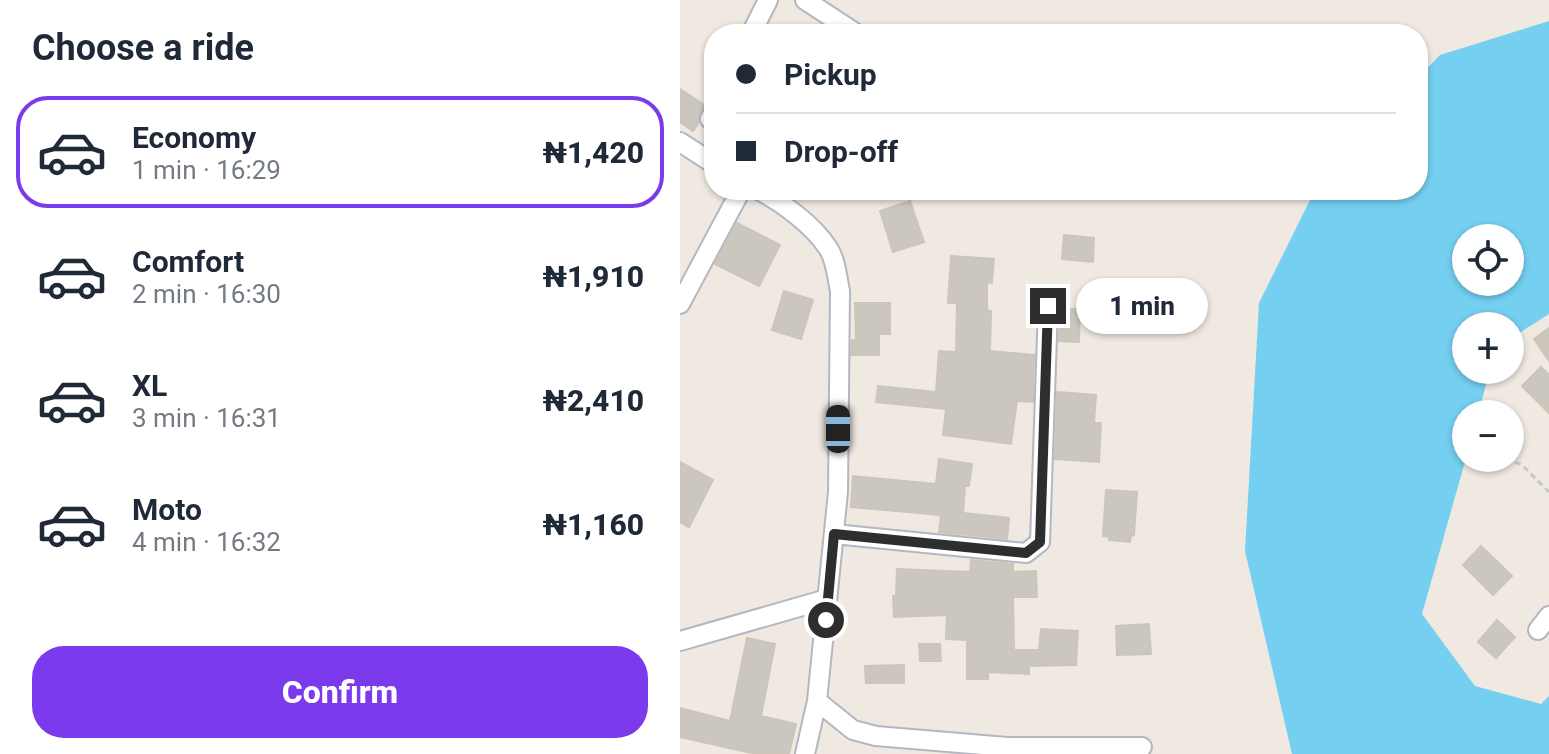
<!DOCTYPE html>
<html lang="en">
<head>
<meta charset="utf-8">
<style>
  body { margin:0; font-family:Roboto,sans-serif; background:#f2f2f3; color:#1f2937; height:100vh; display:flex; flex-direction:column; font-size:30px; white-space:nowrap }
  * { box-sizing:border-box; margin:0 }
  p { font-size:26px; color:#747a83 }
  .icon { flex:none; width:44px; height:44px; fill:none; stroke:currentColor; stroke-width:2; stroke-linecap:round; stroke-linejoin:round }
  .map { position:relative; flex:1; overflow:hidden }
  .drawer { display:flex; flex-direction:column; background:#fff; width:680px }
  .drawer>* { flex:none }
  .hud { position:absolute; left:24px; top:24px; width:724px; height:176px; border-radius:32px; box-shadow:0 2px 6px #0004; display:grid; align-content:center; height:176px; padding:0 32px; background:#fff }
  .controls { position:absolute; left:772px; top:224px; display:grid; gap:16px }
  .controls a { display:grid; place-items:center; width:72px; height:72px; border-radius:50%; background:#fff; box-shadow:0 2px 6px #0004; font-size:40px }
  .end { position:absolute; width:36px; height:36px; margin:-18px; border:10px solid #2e2e2e; background:#fff; box-shadow:0 0 0 4px #fff }
  .from { border-radius:50% }
  .bubble { position:absolute; height:56px; border-radius:28px; background:#fff; box-shadow:0 2px 6px #0004; font-size:26px; font-weight:800; line-height:56px; text-align:center }
  .car { position:absolute; width:24px; height:48px; margin:-24px -12px; border-radius:10px; box-shadow:0 0 6px 2px #0007; background:linear-gradient(#222 24%,#8ab4d8 0 40%,#222 0 76%,#8ab4d8 0 86%,#222 0) }
  .hud b { display:flex; align-items:center; gap:28px; height:76px; font-size:30px }
  .hud b+b { border-top:2px solid #e0e1e3 }
  .hud i { width:20px; height:20px; background:#1f2937 }
  ul { padding:0; list-style:none }
  li { display:flex; align-items:center; gap:24px; height:112px; margin:0 16px 12px; padding:0 16px; border:4px solid transparent; border-radius:32px }
  li div { flex:1 }
  li b { display:block; font-size:30px }
  li em { font-style:normal; font-weight:800 }
  li.on { border-color:#7c3aed }
  li>.icon { width:72px; height:72px; stroke-width:1.5 }
  h2 { padding:0 32px; font-size:36px; line-height:96px }
  .action { display:flex; gap:16px; margin-top:auto; padding:16px 32px }
  .action a { flex:1; height:92px; border-radius:32px; background:#7c3aed; color:#fff; font-size:32px; font-weight:800; line-height:92px; text-align:center }
  main { display:flex; flex:1; min-height:0 }
  .map>svg:first-child { display:block }
</style>
</head>
<body>
<main>
<section class="drawer">
<h2>Choose a ride</h2>
<ul>
<li class="on"><svg class="icon" aria-label="car" viewBox="0 0 24 24"><path d="M5 17H2v-5l4-1 3-4h7l3 4 3 1v5h-3M9 17h6M6 11h13"/><circle cx="7" cy="17" r="2"/><circle cx="17" cy="17" r="2"/></svg><div><b>Economy</b><p>1 min · 16:29</p></div><em>₦1,420</em></li>
<li><svg class="icon" aria-label="car" viewBox="0 0 24 24"><path d="M5 17H2v-5l4-1 3-4h7l3 4 3 1v5h-3M9 17h6M6 11h13"/><circle cx="7" cy="17" r="2"/><circle cx="17" cy="17" r="2"/></svg><div><b>Comfort</b><p>2 min · 16:30</p></div><em>₦1,910</em></li>
<li><svg class="icon" aria-label="car" viewBox="0 0 24 24"><path d="M5 17H2v-5l4-1 3-4h7l3 4 3 1v5h-3M9 17h6M6 11h13"/><circle cx="7" cy="17" r="2"/><circle cx="17" cy="17" r="2"/></svg><div><b>XL</b><p>3 min · 16:31</p></div><em>₦2,410</em></li>
<li><svg class="icon" aria-label="car" viewBox="0 0 24 24"><path d="M5 17H2v-5l4-1 3-4h7l3 4 3 1v5h-3M9 17h6M6 11h13"/><circle cx="7" cy="17" r="2"/><circle cx="17" cy="17" r="2"/></svg><div><b>Moto</b><p>4 min · 16:32</p></div><em>₦1,160</em></li>
</ul>
<div class="action"><a>Confirm</a></div>
</section>
<div class="map">
<svg width="869" height="754" viewBox="0 0 869 754">
  <rect width="100%" height="100%" fill="#efe9e1"/>
  <path fill="#75cff0" fill-rule="evenodd" d="M 869,21 L 869,314 L 830,339 L 830,326 L 786,326 L 786,370 L 810,370 L 798,414 L 786,414 L 786,458 L 742,614 L 795,686 L 861,704 L 869,696 L 869,754 L 612,754 L 565,551 L 579,303 L 635,190 L 738,190 L 738,78 L 760,55 ZM 786,238 L 830,238 L 830,282 L 786,282 Z"/>
  <path fill="#cbc7bf" stroke="#cbc5ba" stroke-width="2" d="M 0,89 L 24,105 L 19,122 L 13,131 L 0,122 Z
    M 230,201 L 244,242 L 213,252 L 200,211 Z
    M 57,223 L 100,245 L 79,286 L 35,264 Z
    M 384,235 L 414,238 L 413,262 L 382,259 Z
    M 271,256 L 314,259 L 312,283 L 307,282 L 307,310 L 311,311 L 310,351 L 354,355 L 353,402 L 337,401 L 331,444 L 263,435 L 266,409 L 196,402 L 198,386 L 256,392 L 259,351 L 276,352 L 277,303 L 268,303 Z
    M 104,291 L 133,300 L 121,339 L 92,330 Z
    M 175,303 L 210,303 L 210,334 L 199,334 L 199,355 L 171,355 L 172,340 L 176,340 Z
    M 380,309 L 400,309 L 399,342 L 379,341 Z
    M 869,328 L 869,361 L 854,339 Z
    M 861,367 L 869,375 L 869,413 L 842,386 Z
    M 377,392 L 416,395 L 414,423 L 421,423 L 419,462 L 375,459 Z
    M 259,459 L 292,464 L 289,486 L 285,486 L 283,513 L 329,518 L 327,539 L 259,532 L 261,515 L 171,507 L 173,476 L 256,484 Z
    M 0,462 L 33,480 L 9,527 L 0,522 Z
    M 426,490 L 457,492 L 454,535 L 451,536 L 450,542 L 429,540 L 429,537 L 423,536 Z
    M 801,546 L 832,576 L 813,595 L 783,565 Z
    M 291,560 L 333,564 L 333,572 L 356,571 L 357,597 L 333,597 L 334,650 L 359,650 L 361,629 L 398,631 L 396,665 L 349,666 L 349,674 L 308,672 L 308,679 L 287,679 L 287,640 L 266,639 L 267,615 L 214,617 L 213,596 L 216,596 L 217,569 L 290,572 Z
    M 817,620 L 835,637 L 816,658 L 798,642 Z
    M 469,624 L 471,654 L 437,655 L 436,626 Z
    M 67,638 L 95,644 L 81,716 L 116,724 L 109,754 L 76,754 L 0,737 L 0,708 L 50,721 Z
    M 239,644 L 260,644 L 261,661 L 240,661 Z
    M 224,665 L 224,683 L 186,683 L 185,666 Z"/>
  <g fill="none" stroke-linecap="round" stroke-linejoin="round">
    <defs>
      <path id="minor" d="M 125,0 L 177,34
        M 71,34 L 88,0
        M 30,119 L 34,111
        M 0,142 L 34,164
        M 78,190 C 102,202 133,225 148,248 C 156,260 157,277 160,291 L 158,492 L 137,701 L 125,754
        M 0,304 L 61,190
        M 154,534 L 346,553 L 360,542 L 368,306
        M 858,630 L 869,616
        M 0,641 L 147,599
        M 137,701 L 173,730 L 196,736 L 327,747 L 328,754
        M 327,747 L 462,747"/>
    </defs>
    <use href="#minor" stroke="#b4b7c1" stroke-width="22"/>
    <path stroke="#c9c9c9" stroke-width="3" stroke-dasharray="6 4" stroke-linecap="butt" d="M 826,458 L 842,465 L 869,492"/>
    <use href="#minor" stroke="#fff" stroke-width="18"/>
  </g>
  <g fill="none" stroke-linecap="round" stroke-linejoin="round">
    <path stroke="#2e2e2e" stroke-width="10" d="M 146,620 L 154,534 L 346,553 L 360,542 L 368,306"/>
  </g>
</svg>
<div class="controls">
<a><svg class="icon" aria-label="locate" viewBox="0 0 24 24"><circle cx="12" cy="12" r="6"/><path d="M12 2v4M12 18v4M2 12h4M18 12h4"/></svg></a>
<a>+</a>
<a>−</a>
</div>
<i class="end from" style="left:146px;top:620px"></i>
<i class="end" style="left:368px;top:306px"></i>
<div class="bubble" style="left:396px;top:278px;width:132px">1 min</div>
<i class="car" style="left:158px;top:429px;rotate:0deg"></i>
<div class="hud">
<b><i class="from"></i>Pickup</b>
<b><i></i>Drop-off</b>
</div>
</div>
</main>
</body>
</html>
